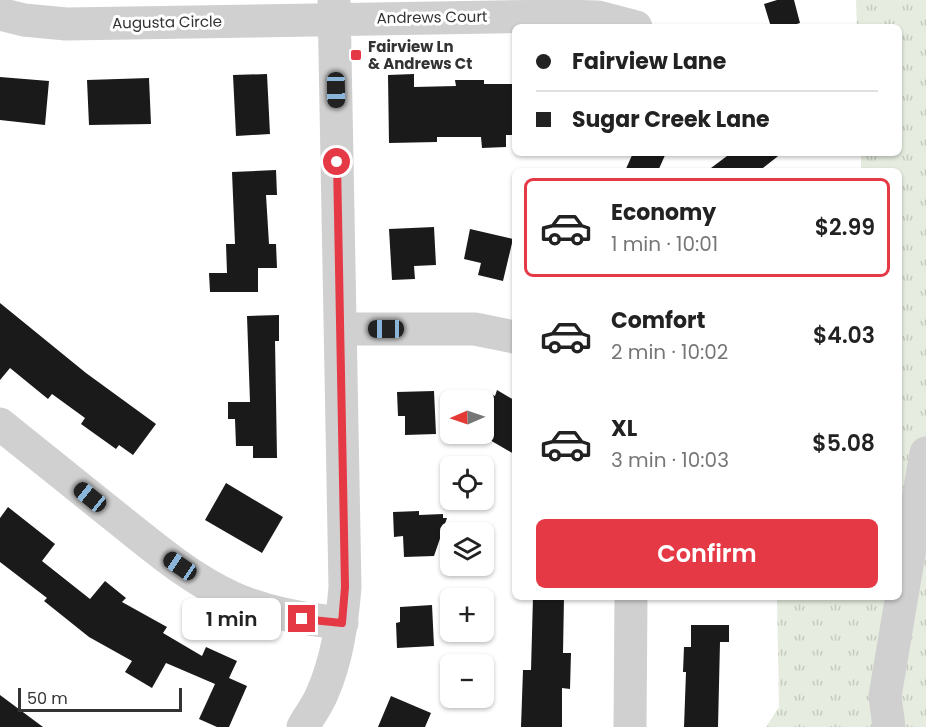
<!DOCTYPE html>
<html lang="en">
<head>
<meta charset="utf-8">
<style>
  body { margin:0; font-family:Poppins,sans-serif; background:#f6f6f6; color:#222; height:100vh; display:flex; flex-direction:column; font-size:22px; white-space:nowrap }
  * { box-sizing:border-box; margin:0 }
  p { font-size:20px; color:#767676 }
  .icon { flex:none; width:33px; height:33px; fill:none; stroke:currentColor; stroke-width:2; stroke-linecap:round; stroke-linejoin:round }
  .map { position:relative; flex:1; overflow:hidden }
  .sheet { position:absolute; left:512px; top:168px; width:390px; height:432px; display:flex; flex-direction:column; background:#fff; border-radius:9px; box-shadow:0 2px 4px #0004 }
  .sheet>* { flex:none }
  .hud { position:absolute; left:512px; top:24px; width:390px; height:132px; border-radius:9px; box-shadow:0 2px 4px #0004; display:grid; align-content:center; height:132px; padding:0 24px; background:#fff }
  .needle { width:39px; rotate:268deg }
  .fabs { position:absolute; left:440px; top:390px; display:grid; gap:12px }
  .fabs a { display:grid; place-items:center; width:54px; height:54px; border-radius:9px; background:#fff; box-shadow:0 2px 4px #0004; font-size:30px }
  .scale { position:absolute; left:18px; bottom:15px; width:164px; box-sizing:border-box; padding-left:6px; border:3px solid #333; border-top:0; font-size:16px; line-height:21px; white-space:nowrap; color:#333; -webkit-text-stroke:4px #fff; paint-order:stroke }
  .end { position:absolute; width:27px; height:27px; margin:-14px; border:8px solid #e63946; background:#fff; box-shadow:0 0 0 3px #fff }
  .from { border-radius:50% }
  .bubble { position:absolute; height:42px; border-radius:9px; background:#fff; box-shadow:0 2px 4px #0004; font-size:20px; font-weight:600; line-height:42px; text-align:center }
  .car { position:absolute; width:18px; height:36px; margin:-18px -9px; border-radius:8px; box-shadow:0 0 4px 2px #0007; background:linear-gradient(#222 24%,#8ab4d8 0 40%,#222 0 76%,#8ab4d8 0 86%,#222 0) }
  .hud b { display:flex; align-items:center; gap:21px; height:57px; font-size:22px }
  .hud b+b { border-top:2px solid #e0e0e0 }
  .hud i { width:15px; height:15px; background:#222 }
  ul { padding:10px 0 0; list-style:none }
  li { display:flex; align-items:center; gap:18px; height:99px; margin:0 12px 9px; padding:0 12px; border:3px solid transparent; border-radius:9px }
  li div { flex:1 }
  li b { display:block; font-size:22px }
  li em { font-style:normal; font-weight:600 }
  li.current { border-color:#e63946 }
  li>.icon { width:54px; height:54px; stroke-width:1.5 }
  .primary-button { display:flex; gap:12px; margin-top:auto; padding:12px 24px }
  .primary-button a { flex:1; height:69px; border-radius:9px; background:#e63946; color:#fff; font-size:24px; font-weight:600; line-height:69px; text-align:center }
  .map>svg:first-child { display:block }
</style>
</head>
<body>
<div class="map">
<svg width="926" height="727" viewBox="0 0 926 727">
  <defs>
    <pattern id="grass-tufts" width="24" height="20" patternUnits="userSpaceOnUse" patternTransform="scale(1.5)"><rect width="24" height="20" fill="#e6ecdf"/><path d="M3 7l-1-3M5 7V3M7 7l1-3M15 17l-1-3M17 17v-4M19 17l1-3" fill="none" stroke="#c6cbc0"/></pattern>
  </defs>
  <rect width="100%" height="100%" fill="#fff"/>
  <path fill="url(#grass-tufts)" d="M 856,0 L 926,0 L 926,727 L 766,727 L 779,707 L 777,597 L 898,597 L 898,171 L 861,171 L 861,153 L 898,153 L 898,27 L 857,27 Z"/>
  <path fill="#1a1a1a" d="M 777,0 L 794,0 L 800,23 L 787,27 L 771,27 L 764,4 Z
    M 267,74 L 270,134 L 236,136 L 233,75 Z
    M 414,74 L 414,87 L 456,86 L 455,80 L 484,80 L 484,84 L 514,84 L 514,135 L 506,135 L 506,147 L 482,148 L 481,137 L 437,137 L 437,142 L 389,143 L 388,75 Z
    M 0,77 L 49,81 L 45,125 L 0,120 Z
    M 149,78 L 151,124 L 89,125 L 87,80 Z
    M 633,153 L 666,153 L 658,171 L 625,171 Z
    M 731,153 L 782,153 L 759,171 L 707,171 Z
    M 276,170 L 277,195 L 266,195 L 269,244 L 276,244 L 277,268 L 258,268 L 258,292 L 210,292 L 209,273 L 227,273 L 226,244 L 235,244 L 232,172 Z
    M 434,227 L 436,265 L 414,266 L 415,279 L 392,280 L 389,229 Z
    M 470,229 L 513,239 L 503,281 L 478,275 L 481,263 L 464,259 Z
    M 0,303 L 86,373 L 156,424 L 133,455 L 119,445 L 116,449 L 81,424 L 85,418 L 52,394 L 48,399 L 10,368 L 0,380 Z
    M 279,315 L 279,341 L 275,341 L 277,458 L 253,458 L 253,446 L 236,446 L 235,419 L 228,419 L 228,402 L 250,402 L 247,316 Z
    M 483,390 L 495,396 L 497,390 L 514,400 L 514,454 L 483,436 Z
    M 434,391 L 436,434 L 405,435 L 405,416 L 398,416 L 397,392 Z
    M 226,483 L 283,517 L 262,553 L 205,520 Z
    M 8,507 L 55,544 L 42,561 L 90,599 L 105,581 L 126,598 L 122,602 L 167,627 L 163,633 L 202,656 L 206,647 L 237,661 L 229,678 L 247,686 L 229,727 L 217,727 L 199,719 L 215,684 L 166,663 L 152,688 L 125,672 L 132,661 L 89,637 L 44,601 L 47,598 L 0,562 L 0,518 Z
    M 419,511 L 419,515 L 443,514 L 443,518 L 447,518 L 434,556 L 404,557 L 403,536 L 394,537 L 393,512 Z
    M 533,597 L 564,597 L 563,653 L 571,653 L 570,689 L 562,688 L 562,727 L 521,727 L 523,670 L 531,670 Z
    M 432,605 L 434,646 L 397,648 L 396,623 L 400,622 L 400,607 Z
    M 691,625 L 729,625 L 729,642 L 720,642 L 718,727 L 684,727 L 686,672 L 683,672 L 684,647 L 691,647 Z
    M 0,695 L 43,727 L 0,727 Z
    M 391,696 L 431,713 L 425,727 L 378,727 Z"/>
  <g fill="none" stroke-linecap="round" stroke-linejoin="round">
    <path stroke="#d0d0d0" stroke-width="33" d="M 0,14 L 24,20 L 66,24 L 561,16 L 598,17 L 636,27
      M 341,329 L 475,329 L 514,337
      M 0,424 C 41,457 81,489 122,522 C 156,549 191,579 231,597 C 266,613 303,619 342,623
      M 303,727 C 309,716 317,706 322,694 C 337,660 342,624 345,587 L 334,0
      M 630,727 L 631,597
      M 889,727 L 885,696 L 926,453"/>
  </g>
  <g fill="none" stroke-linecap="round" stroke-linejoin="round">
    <path stroke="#e63946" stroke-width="8" d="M 302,619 L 342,623 L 345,587 L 337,162"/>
  </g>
  <rect fill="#e63946" stroke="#fff" stroke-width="2" x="350" y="49" width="12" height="12" rx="3"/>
  <g text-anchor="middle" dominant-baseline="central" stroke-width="6" stroke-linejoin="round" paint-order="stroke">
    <g font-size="15" fill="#333" stroke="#fff">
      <text transform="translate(432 17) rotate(-1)">Andrews Court</text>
      <text transform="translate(167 22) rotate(-1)">Augusta Circle</text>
    </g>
    <g font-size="15" font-weight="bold" fill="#333" stroke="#fff" text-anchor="start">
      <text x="368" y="46">Fairview Ln<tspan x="368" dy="17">&amp; Andrews Ct</tspan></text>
    </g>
  </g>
</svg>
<div class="fabs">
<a><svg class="needle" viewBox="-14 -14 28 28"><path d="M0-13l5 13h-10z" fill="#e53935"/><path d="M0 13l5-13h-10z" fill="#767676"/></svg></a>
<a><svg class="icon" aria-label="locate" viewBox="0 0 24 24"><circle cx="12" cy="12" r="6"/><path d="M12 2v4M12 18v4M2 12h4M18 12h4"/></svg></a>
<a><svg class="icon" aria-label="layers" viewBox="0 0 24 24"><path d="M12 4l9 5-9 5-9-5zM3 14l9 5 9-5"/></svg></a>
<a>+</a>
<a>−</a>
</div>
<div class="scale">50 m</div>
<i class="end from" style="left:337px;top:162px"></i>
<i class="end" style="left:302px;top:619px"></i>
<div class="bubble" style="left:182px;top:598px;width:99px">1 min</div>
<i class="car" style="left:336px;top:90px;rotate:179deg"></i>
<i class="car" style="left:386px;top:329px;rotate:270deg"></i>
<i class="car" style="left:90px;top:497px;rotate:309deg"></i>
<i class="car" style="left:180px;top:566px;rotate:304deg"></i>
<div class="hud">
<b><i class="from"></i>Fairview Lane</b>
<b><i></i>Sugar Creek Lane</b>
</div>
<section class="sheet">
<ul>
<li class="current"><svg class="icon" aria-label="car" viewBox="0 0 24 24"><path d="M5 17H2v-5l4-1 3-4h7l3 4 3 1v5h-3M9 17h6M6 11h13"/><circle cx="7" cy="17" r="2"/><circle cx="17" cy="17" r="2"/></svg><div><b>Economy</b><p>1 min · 10:01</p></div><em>$2.99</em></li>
<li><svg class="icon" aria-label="car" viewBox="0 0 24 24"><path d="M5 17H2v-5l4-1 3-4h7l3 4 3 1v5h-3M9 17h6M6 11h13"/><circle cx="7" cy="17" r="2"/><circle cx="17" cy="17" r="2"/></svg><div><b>Comfort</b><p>2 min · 10:02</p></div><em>$4.03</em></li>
<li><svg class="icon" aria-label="car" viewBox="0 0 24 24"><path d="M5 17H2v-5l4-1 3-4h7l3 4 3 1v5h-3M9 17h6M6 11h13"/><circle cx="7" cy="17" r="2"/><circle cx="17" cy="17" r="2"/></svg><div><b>XL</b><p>3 min · 10:03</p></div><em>$5.08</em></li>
</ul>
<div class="primary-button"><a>Confirm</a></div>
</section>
</div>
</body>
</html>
